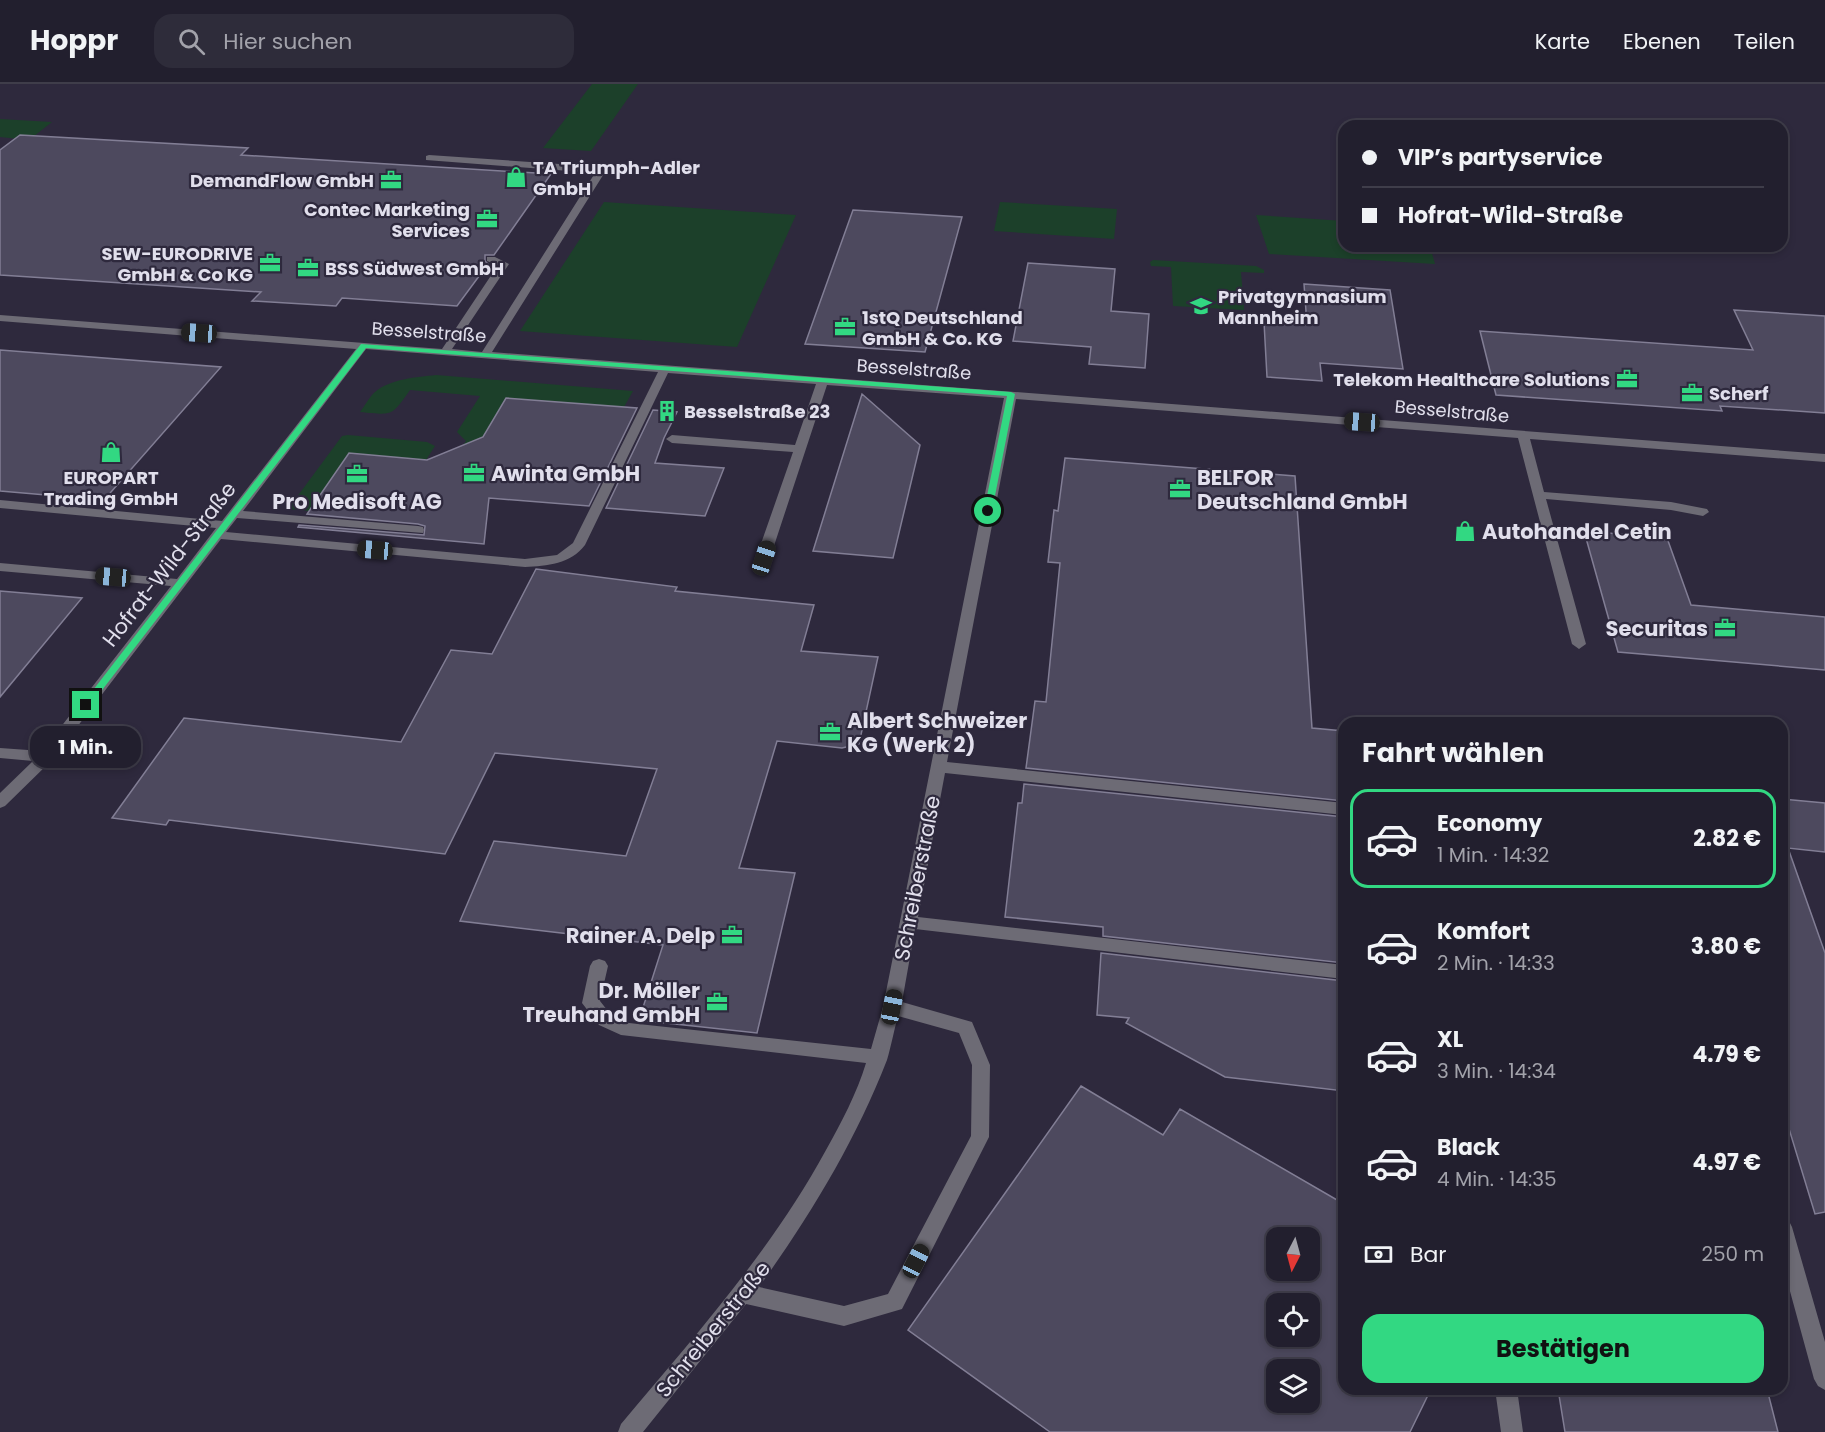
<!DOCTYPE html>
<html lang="de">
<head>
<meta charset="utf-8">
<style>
  body { margin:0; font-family:Poppins,sans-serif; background:#2e2c3a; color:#f1f3f6; height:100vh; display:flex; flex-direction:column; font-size:22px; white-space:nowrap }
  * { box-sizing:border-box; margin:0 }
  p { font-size:20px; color:#a2a2aa }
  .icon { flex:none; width:33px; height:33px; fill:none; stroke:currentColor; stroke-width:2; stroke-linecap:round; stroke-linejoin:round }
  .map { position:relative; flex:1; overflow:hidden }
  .side { position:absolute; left:1338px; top:633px; width:450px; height:678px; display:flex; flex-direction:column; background:#221f2e; border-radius:18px; box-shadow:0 3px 9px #0003,0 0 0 2px #3f3d4a }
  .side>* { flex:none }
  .banner { position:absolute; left:1338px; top:36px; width:450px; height:132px; border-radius:18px; box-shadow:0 3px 9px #0003,0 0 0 2px #3f3d4a; display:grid; align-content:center; height:132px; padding:0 24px; background:#221f2e }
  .needle { width:39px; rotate:186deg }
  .controls { position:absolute; left:1266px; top:1143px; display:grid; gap:12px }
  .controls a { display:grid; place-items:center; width:54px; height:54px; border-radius:12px; background:#221f2e; box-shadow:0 3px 9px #0003,0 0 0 2px #3f3d4a; font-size:30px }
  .end { position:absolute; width:27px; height:27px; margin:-14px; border:8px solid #32d882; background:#111; box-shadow:0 0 0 3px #111 }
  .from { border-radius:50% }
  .bubble { position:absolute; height:42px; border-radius:18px; background:#221f2e; box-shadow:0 3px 9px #0003,0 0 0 2px #3f3d4a; font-size:20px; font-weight:700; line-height:42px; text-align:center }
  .car { position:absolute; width:18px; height:36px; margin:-18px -9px; border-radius:8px; box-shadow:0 0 4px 2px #0007; background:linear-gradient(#222 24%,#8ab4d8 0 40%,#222 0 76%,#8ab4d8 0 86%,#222 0) }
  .banner b { display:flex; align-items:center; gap:21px; height:57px; font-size:22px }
  .banner b+b { border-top:2px solid #3f3d4a }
  .banner i { width:15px; height:15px; background:#f1f3f6 }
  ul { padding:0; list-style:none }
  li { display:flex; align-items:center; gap:18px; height:99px; margin:0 12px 9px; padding:0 12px; border:3px solid transparent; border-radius:18px }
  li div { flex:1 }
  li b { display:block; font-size:22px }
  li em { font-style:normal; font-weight:700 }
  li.on { border-color:#32d882 }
  li>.icon { width:54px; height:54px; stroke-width:1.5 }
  h2 { padding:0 24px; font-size:27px; line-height:72px }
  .pay { display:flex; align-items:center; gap:15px; height:66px; padding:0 24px; font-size:22px }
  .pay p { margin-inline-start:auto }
  .primary-button { display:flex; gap:12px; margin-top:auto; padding:12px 24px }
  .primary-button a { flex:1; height:69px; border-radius:18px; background:#32d882; color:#111; font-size:24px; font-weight:700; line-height:69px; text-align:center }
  header { display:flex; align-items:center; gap:36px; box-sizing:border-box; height:84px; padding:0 30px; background:#221f2e; border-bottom:2px solid #3f3d4a }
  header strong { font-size:28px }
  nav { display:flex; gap:33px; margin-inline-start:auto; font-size:21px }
  .search { width:420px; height:54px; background:#2e2c3a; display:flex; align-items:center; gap:15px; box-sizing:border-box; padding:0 21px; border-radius:18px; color:#a2a2aa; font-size:22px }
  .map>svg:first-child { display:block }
</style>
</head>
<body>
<header>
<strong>Hoppr</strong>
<div class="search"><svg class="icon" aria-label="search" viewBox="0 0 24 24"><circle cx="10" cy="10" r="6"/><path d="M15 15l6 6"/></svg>Hier suchen</div>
<nav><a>Karte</a><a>Ebenen</a><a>Teilen</a></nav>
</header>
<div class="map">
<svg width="1825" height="1348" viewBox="0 0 1825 1348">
  <rect width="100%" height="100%" fill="#2e293d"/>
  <path fill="#1c402a" d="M 592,0 L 638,0 L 591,67 L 543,64 Z
    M 0,35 L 52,38 L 29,56 L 0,53 Z
    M 604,118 L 796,131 L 737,263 L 520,247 Z
    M 1000,118 L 1117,125 L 1114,155 L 994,147 Z
    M 1256,131 L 1344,137 L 1344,162 L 1430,162 L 1435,180 L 1269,170 Z
    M 1153,176 L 1256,182 L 1264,186 L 1264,189 L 1241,188 L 1244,226 L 1173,222 L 1171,183 L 1151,182 L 1150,178 Z
    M 436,291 L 633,307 L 624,323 L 506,314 L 478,362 L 463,361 L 466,357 L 457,348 L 480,312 L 410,306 C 391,333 393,331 360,328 C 365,322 369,313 375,308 C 390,295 417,293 436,291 Z
    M 348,351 L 427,358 L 435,362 L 426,376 L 309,427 L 288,425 L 342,352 Z"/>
  <path fill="#4d495e" stroke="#827e95" stroke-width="1.5" fill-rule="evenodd" d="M 20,51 L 248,64 L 241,71 L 551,90 L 494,171 L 485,171 L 485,177 L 488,180 L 457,222 L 342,214 L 336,222 L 252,217 L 261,208 L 0,191 L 0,66 Z
    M 853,126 L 962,133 L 925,268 L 805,260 Z
    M 1028,179 L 1115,185 L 1111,227 L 1149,230 L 1145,284 L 1089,280 L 1091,263 L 1013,257 Z
    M 1304,200 L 1390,206 L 1403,285 L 1320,279 L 1322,297 L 1267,293 L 1264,238 L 1307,241 Z
    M 1734,226 L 1825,232 L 1825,329 L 1720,322 L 1722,327 L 1496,311 L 1480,247 L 1753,266 Z
    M 0,266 L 221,283 L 104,416 L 0,407 Z
    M 862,310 L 920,361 L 893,474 L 813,467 Z
    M 506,314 L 637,324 L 589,422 L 489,414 L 484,460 L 298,443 L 299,441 L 424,451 L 425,442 L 418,440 L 307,430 L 349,369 L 427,376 L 483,353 Z
    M 653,326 L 677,328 L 664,354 L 655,379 L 724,384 L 705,432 L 606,424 Z
    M 1065,374 L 1295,392 L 1312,644 L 1344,647 L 1344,717 L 1026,684 L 1035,617 L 1046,618 L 1060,479 L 1048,478 L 1054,426 L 1058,427 Z
    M 1584,447 L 1667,454 L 1691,521 L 1825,533 L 1825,586 L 1618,568 Z
    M 536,485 L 677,503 L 675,507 L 814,521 L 801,567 L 878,573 L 859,660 L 842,664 L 777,657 L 739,784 L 795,789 L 757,949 L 639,936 L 663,861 L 460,837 L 494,757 L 626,772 L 657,685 L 495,669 L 445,770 L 169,736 L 166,741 L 112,734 L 184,634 L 401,658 L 451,566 L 492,570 Z
    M 0,507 L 82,514 L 0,613 Z
    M 1024,700 L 1344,733 L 1344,879 L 1103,852 L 1103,843 L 1005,833 L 1018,719 L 1022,719 Z
    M 1782,715 L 1825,719 L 1825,768 L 1788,764 L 1825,869 L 1825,1128 L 1815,1130 L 1782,1022 L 1782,765 L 1788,764 L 1782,763 Z
    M 1101,869 L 1344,897 L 1344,1007 L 1225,993 L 1126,939 L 1129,934 L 1097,931 Z
    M 1081,1002 L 1163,1051 L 1180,1025 L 1344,1120 L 1344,1305 L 1431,1305 L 1410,1348 L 1050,1348 L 908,1246 ZM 1276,1154 L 1310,1154 L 1310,1186 L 1276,1186 ZM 1276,1220 L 1310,1220 L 1310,1252 L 1276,1252 ZM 1276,1286 L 1310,1286 L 1310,1318 L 1276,1318 Z
    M 1558,1305 L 1767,1305 L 1778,1348 L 1565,1348 Z"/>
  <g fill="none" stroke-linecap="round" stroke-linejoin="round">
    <path fill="#6d6b75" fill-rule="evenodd" d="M 429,71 L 589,82 L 605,88 L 492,268 L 1825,370 L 1825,378 L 1530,355 L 1544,408 L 1671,418 L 1707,425 L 1709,428 L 1703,432 L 1671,426 L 1546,415 L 1586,560 L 1579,565 L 1572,560 L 1518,354 L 1016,315 L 947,678 L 1344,719 L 1344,731 L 945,689 L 918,833 L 1344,881 L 1344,895 L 915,845 L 902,918 L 972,938 L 990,981 L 989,1053 L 902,1225 L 844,1242 L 746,1220 L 643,1348 L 618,1348 L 621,1340 C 694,1253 771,1167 826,1066 C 841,1039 857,1009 866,979 L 621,951 L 599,941 L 582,919 L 590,882 L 593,877 L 599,875 L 605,877 L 608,882 L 600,917 L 611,931 L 629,939 L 871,965 L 883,923 L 1004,314 L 827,301 L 770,474 L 763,478 L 756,474 L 793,368 L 672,359 L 666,355 L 672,351 L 795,361 L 816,300 L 668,289 L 585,461 C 571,480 547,482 525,483 L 221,455 L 51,677 L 5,722 L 0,724 L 0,709 L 33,677 L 0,674 L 0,664 L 42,667 L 171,502 L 0,487 L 0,479 L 177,495 L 216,444 L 0,424 L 0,416 L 222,437 L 356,265 L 0,237 L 0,231 L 442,265 L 498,181 L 487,177 L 487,173 L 495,173 L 509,180 L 452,265 L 482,268 L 595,89 L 426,76 L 426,72 ZM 366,265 L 658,288 L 573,459 L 557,471 L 525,475 L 226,448 L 237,434 L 423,449 L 424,446 L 423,443 L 418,442 L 243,427 ZM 898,932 L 959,949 L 972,981 L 971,1052 L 888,1210 L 844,1222 L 759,1203 C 810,1132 855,1058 887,976 C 891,963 894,946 898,932 Z
      M 1782,1134 L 1789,1137 L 1792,1143 L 1825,1258 L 1825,1306 L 1818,1302 L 1814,1295 L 1782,1178 Z
      M 1495,1305 L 1517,1305 L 1523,1348 L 1501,1348 Z"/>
  </g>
  <path fill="#32d882" d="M 361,260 L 1011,308 L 1015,310 L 992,427 L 988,429 L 984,427 L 1007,312 L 366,264 L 89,623 L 83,623 L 83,619 Z"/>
  <defs>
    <symbol id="shop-bare" viewBox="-9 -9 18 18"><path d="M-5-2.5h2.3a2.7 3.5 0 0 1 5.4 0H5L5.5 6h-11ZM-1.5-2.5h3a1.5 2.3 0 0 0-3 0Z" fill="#32d882" stroke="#2e293d" stroke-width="2.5" paint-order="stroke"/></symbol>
    <symbol id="office-bare" viewBox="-9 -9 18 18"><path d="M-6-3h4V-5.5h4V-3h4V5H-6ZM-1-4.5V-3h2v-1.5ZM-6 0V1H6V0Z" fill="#32d882" stroke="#2e293d" stroke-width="2.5" paint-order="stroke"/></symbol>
    <symbol id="school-bare" viewBox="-9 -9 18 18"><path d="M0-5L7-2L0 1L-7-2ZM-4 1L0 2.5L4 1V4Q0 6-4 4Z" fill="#32d882" stroke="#2e293d" stroke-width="2.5" paint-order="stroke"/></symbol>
    <symbol id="building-bare" viewBox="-9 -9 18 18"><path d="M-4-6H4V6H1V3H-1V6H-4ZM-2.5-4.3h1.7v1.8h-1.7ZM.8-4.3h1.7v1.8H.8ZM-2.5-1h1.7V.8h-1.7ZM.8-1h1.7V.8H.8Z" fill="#32d882" stroke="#2e293d" stroke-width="2.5" paint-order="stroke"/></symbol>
  </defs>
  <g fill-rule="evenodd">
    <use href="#shop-bare" x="501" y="78" width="30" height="30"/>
    <use href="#office-bare" x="376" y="81" width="30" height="30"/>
    <use href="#office-bare" x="472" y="120" width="30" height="30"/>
    <use href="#office-bare" x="255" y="164" width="30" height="30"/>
    <use href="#office-bare" x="293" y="169" width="30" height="30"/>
    <use href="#school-bare" x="1186" y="207" width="30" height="30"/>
    <use href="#office-bare" x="830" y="228" width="30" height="30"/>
    <use href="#office-bare" x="1612" y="280" width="30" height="30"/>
    <use href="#office-bare" x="1677" y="294" width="30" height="30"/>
    <use href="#building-bare" x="652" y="312" width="30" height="30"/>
    <use href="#shop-bare" x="96" y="353" width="30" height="30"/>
    <use href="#office-bare" x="459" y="374" width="30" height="30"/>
    <use href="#office-bare" x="342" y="375" width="30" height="30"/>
    <use href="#office-bare" x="1165" y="390" width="30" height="30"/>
    <use href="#shop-bare" x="1450" y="432" width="30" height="30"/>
    <use href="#office-bare" x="1710" y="529" width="30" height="30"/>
    <use href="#office-bare" x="815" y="633" width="30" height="30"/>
    <use href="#office-bare" x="717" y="836" width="30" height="30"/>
    <use href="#office-bare" x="702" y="903" width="30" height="30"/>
  </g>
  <g text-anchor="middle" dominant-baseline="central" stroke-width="4.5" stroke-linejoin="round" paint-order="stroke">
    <g font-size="18" font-weight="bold" fill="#e1dfec" stroke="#2e293d" text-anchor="start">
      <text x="533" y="83">TA Triumph-Adler<tspan x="533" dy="21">GmbH</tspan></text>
      <text x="374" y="96" text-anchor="end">DemandFlow GmbH</text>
      <text x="470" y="125" text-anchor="end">Contec Marketing<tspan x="470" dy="21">Services</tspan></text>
      <text x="253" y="169" text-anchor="end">SEW-EURODRIVE<tspan x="253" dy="21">GmbH &amp; Co KG</tspan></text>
      <text x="325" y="184">BSS Südwest GmbH</text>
      <text x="1218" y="212">Privatgymnasium<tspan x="1218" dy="21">Mannheim</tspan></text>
      <text x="862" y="233">1stQ Deutschland<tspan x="862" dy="21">GmbH &amp; Co. KG</tspan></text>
      <text x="1610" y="295" text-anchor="end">Telekom Healthcare Solutions</text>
      <text x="1709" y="309">Scherf</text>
      <text x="684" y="327">Besselstraße 23</text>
      <text x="111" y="393" text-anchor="middle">EUROPART<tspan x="111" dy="21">Trading GmbH</tspan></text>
    </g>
    <g font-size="18" fill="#e1dfec" stroke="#2e293d">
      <text transform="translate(429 248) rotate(4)">Besselstraße</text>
      <text transform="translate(914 285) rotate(4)">Besselstraße</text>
      <text transform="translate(1452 327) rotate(5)">Besselstraße</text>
    </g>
    <g font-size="21" font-weight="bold" fill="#e1dfec" stroke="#2e293d" text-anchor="start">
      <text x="491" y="389">Awinta GmbH</text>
      <text x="1197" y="393">BELFOR<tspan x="1197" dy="24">Deutschland GmbH</tspan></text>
      <text x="357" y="417" text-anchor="middle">Pro Medisoft AG</text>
      <text x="1482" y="447">Autohandel Cetin</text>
      <text x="1708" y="544" text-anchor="end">Securitas</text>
      <text x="847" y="636">Albert Schweizer<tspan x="847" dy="24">KG (Werk 2)</tspan></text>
      <text x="715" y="851" text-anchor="end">Rainer A. Delp</text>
      <text x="700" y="906" text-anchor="end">Dr. Möller<tspan x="700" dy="24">Treuhand GmbH</tspan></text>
    </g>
    <g font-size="21" fill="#e1dfec" stroke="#2e293d">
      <text transform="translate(169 480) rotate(-52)">Hofrat-Wild-Straße</text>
      <text transform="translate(917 794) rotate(-79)">Schreiberstraße</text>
      <text transform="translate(713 1245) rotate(-51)">Schreiberstraße</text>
    </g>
  </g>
</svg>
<div class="controls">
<a><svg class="needle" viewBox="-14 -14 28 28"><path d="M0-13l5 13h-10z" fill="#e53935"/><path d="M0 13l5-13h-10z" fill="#a2a2aa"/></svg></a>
<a><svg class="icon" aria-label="locate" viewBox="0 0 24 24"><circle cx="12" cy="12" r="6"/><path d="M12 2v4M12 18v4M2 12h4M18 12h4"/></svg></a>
<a><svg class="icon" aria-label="layers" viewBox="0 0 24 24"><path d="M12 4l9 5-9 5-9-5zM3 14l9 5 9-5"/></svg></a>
</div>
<i class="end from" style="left:988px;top:427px"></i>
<i class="end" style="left:86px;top:621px"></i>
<div class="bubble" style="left:30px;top:642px;width:111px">1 Min.</div>
<i class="car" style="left:199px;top:249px;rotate:274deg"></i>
<i class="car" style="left:1362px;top:338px;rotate:274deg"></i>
<i class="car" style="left:375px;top:466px;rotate:275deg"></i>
<i class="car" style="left:764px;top:474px;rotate:18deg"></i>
<i class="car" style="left:113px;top:493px;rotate:275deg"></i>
<i class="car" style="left:892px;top:923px;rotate:11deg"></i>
<i class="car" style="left:916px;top:1177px;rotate:27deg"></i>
<div class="banner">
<b><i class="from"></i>VIP’s partyservice</b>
<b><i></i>Hofrat-Wild-Straße</b>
</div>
<section class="side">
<h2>Fahrt wählen</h2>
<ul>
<li class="on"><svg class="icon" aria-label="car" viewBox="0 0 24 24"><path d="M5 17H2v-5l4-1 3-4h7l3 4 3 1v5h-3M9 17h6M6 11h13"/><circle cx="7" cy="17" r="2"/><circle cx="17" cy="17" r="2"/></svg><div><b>Economy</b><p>1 Min. · 14:32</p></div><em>2.82 €</em></li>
<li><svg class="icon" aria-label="car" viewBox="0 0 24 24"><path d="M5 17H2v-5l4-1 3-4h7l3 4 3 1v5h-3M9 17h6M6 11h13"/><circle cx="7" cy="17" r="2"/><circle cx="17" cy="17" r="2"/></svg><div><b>Komfort</b><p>2 Min. · 14:33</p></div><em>3.80 €</em></li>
<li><svg class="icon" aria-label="car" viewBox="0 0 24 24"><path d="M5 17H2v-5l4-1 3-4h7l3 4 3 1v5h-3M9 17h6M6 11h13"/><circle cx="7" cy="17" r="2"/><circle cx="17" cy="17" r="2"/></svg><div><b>XL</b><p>3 Min. · 14:34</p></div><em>4.79 €</em></li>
<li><svg class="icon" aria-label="car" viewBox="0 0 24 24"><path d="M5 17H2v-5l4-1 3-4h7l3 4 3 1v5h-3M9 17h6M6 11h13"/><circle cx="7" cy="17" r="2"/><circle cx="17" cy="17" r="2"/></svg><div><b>Black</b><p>4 Min. · 14:35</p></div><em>4.97 €</em></li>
</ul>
<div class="pay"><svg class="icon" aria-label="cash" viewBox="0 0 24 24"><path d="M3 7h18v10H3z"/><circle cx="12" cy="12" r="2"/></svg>Bar<p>250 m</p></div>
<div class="primary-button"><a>Bestätigen</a></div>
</section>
</div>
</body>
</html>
